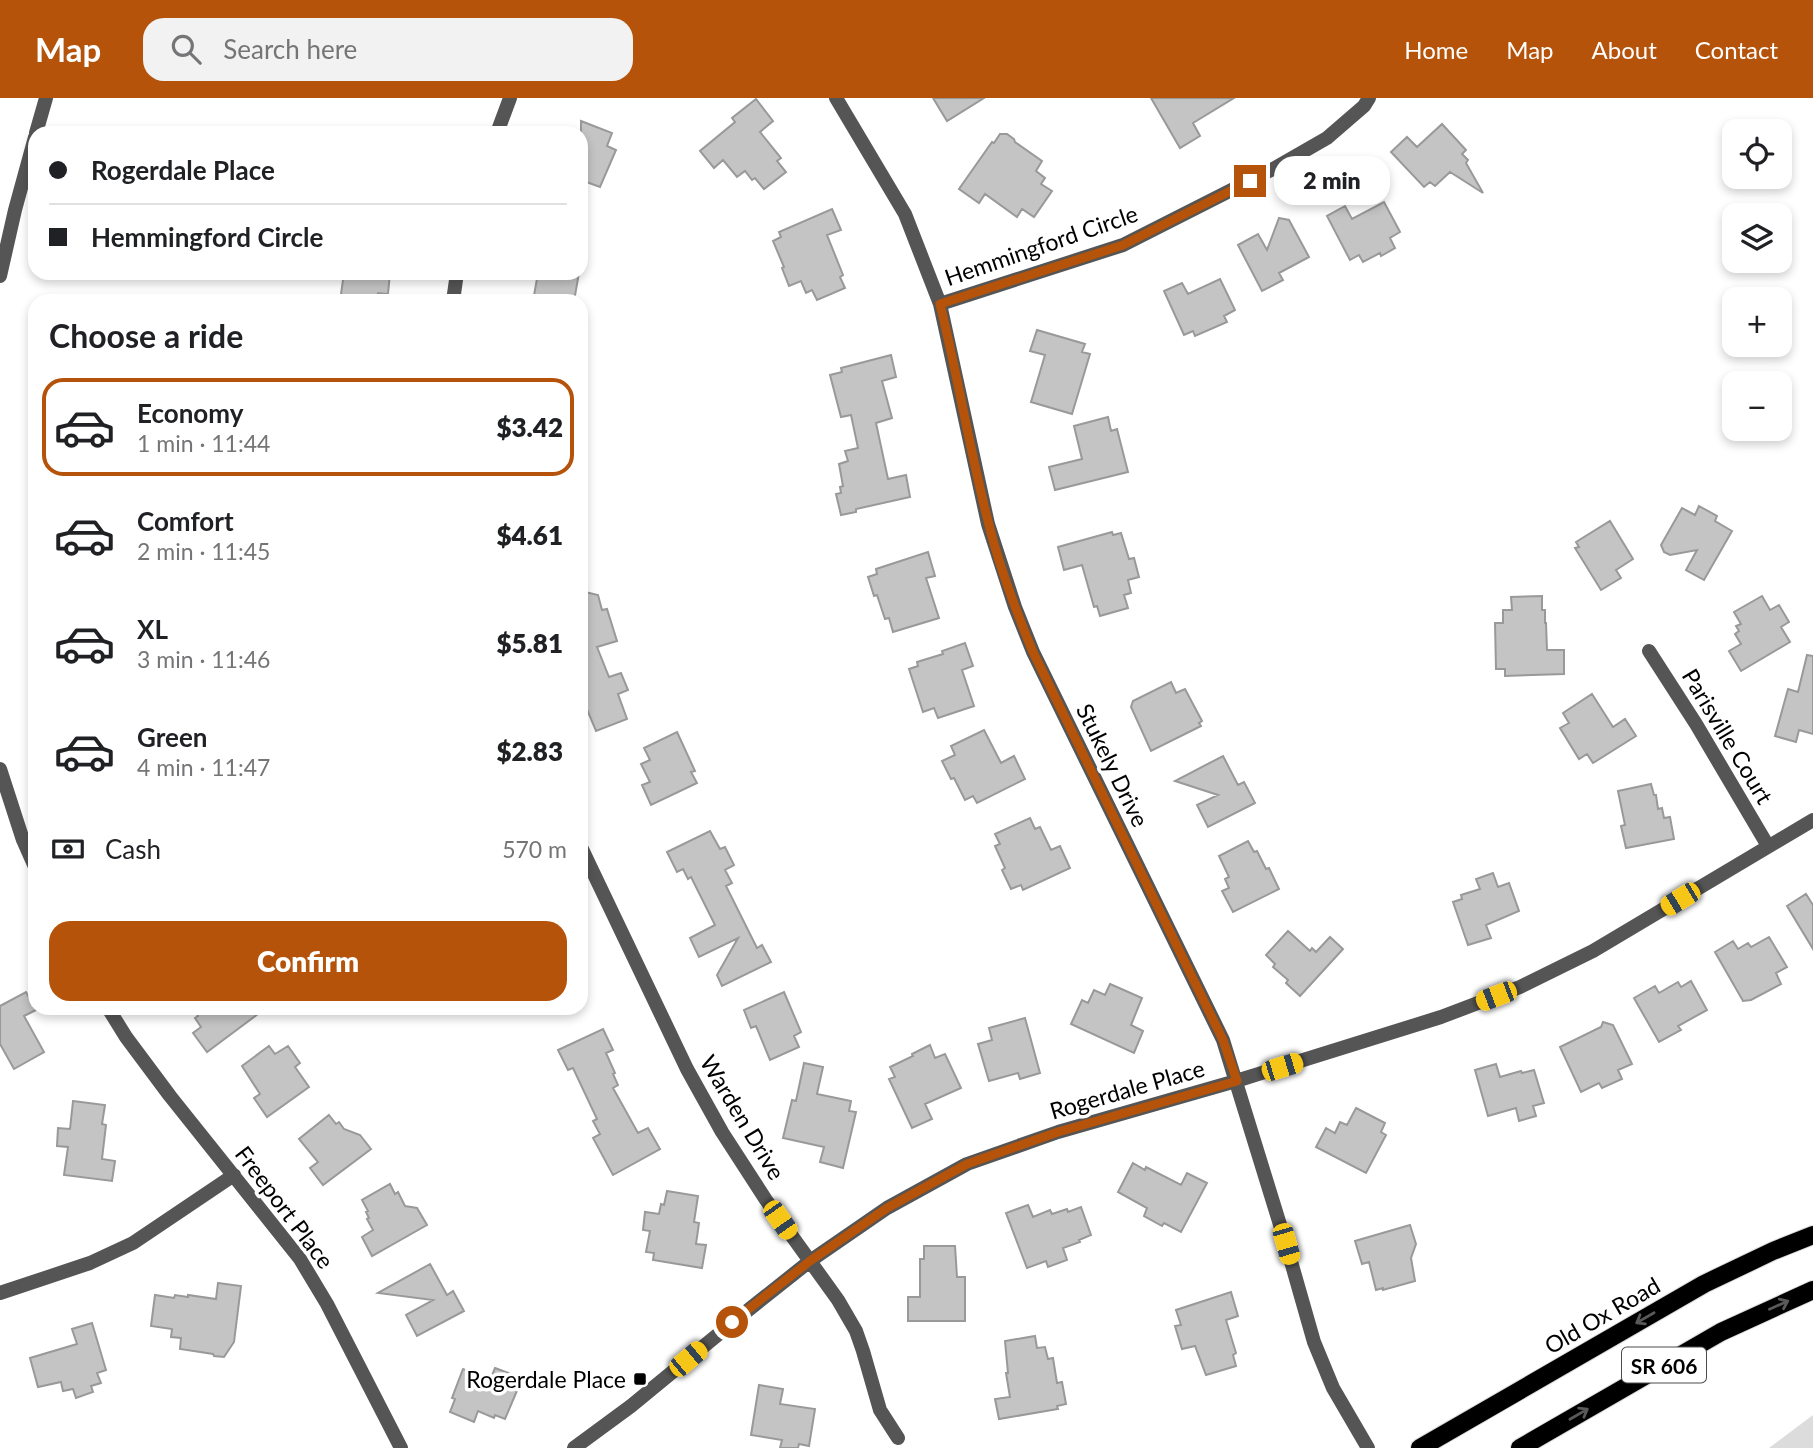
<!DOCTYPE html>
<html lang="en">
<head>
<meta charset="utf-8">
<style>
  body { margin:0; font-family:Lato,sans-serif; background:#f2f2f2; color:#202124; height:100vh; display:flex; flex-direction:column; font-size:26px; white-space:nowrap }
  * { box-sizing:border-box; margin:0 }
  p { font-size:23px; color:#757577 }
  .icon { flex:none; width:38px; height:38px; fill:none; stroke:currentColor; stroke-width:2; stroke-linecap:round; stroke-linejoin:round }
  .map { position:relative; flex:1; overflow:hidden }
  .sheet { position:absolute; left:28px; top:196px; width:560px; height:721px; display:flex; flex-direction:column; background:#fff; border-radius:21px; box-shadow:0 4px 10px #0003 }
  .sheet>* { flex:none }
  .hud { position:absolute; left:28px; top:28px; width:560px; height:154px; border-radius:21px; box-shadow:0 4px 10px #0003; display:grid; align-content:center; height:154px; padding:0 21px; background:#fff }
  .buttons { position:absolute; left:1722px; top:21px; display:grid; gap:14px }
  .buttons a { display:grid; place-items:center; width:70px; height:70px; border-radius:14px; background:#fff; box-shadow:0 4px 10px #0003; font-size:35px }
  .end { position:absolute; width:32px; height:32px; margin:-16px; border:9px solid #b45309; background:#fff; box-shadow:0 0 0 4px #fff }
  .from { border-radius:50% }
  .bubble { position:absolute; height:49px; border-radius:21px; background:#fff; box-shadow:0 4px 10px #0003; font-size:23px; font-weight:800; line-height:49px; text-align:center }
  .car { position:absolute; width:21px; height:42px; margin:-21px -10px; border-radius:9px; box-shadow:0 0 5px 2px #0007; background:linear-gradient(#f5c518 24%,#345 0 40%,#f5c518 0 76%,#345 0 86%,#f5c518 0) }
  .hud b { display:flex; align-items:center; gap:24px; height:66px; font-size:26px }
  .hud b+b { border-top:2px solid #e0e0e0 }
  .hud i { width:18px; height:18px; background:#202124 }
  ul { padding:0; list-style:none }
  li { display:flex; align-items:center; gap:21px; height:98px; margin:0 14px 10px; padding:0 7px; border:4px solid transparent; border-radius:21px }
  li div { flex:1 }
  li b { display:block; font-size:26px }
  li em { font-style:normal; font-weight:800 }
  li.on { border-color:#b45309 }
  li>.icon { width:63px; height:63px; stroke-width:1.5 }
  h2 { padding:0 21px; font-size:32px; line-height:84px }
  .pay { display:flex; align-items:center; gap:18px; height:77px; padding:0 21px; font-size:26px }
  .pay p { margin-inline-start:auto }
  .button { display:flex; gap:14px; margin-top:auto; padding:14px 21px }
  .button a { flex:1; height:80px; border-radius:21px; background:#b45309; color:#fff; font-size:28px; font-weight:800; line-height:80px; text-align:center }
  header { display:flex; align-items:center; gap:42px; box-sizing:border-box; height:98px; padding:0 35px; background:#b45309; color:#fff }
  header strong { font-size:33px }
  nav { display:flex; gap:38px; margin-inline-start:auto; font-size:24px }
  .search { width:490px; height:63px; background:#f2f2f2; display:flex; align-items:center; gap:18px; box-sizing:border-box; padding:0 24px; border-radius:21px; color:#757577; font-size:26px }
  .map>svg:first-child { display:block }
</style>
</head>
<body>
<header>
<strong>Map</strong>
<div class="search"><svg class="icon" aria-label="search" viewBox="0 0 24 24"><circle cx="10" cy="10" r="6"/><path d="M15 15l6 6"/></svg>Search here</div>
<nav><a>Home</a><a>Map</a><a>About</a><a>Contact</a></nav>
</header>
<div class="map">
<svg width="1813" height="1350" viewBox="0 0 1813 1350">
  <rect width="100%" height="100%" fill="#fff"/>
  <path fill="#dcdcdc" d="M 1813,1317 L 1813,1350 L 1769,1350 Z"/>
  <path fill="#c4c4c4" stroke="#999" stroke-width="2" d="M 933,0 L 984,0 L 947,23 Z
    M 1151,0 L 1234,0 L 1193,25 L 1200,38 L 1180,50 Z
    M 756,1 L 773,23 L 760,34 L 781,60 L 777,63 L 786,74 L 764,91 L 755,80 L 752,82 L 745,73 L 737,79 L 723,62 L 714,70 L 700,53 L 735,24 L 732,20 Z
    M 581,23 L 612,35 L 607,48 L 616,52 L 600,89 L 581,82 Z
    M 1442,26 L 1466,52 L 1462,56 L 1468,62 L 1466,65 L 1483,95 L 1450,74 L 1435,88 L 1430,84 L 1424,89 L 1391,54 L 1407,39 L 1417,49 Z
    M 1000,36 L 1007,36 L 1014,41 L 1015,44 L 1042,63 L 1036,73 L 1045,80 L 1041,86 L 1052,93 L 1034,119 L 1022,111 L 1017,119 L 985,96 L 979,105 L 959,91 L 992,44 L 994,45 Z
    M 1384,104 L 1400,134 L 1390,140 L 1395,150 L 1381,158 L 1380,155 L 1363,164 L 1359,157 L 1350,162 L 1327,118 L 1345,108 L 1352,121 Z
    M 832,111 L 841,132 L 827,137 L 843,177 L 840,179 L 845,190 L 817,202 L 812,192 L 806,195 L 801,183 L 789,188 L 782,170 L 784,169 L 773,143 L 781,139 L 779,134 Z
    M 1279,120 L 1289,122 L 1309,159 L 1279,175 L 1283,182 L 1262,193 L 1238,147 L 1258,136 L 1267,152 Z
    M 344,175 L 390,175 L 388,196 L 378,195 L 377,203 L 340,203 Z
    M 538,175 L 579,175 L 574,203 L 533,203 Z
    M 1220,181 L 1235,212 L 1224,218 L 1227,224 L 1195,238 L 1193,233 L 1184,237 L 1164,193 L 1182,185 L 1188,196 Z
    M 1037,232 L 1085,246 L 1082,254 L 1090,256 L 1072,316 L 1031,304 L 1045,257 L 1030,253 Z
    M 891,257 L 896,279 L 882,283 L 892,320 L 876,325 L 888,381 L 906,377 L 910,399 L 856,411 L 856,414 L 841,417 L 836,396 L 841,395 L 840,389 L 843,388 L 839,366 L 848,363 L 845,353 L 858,350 L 851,317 L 841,319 L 830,277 L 842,274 L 841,270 Z
    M 1108,319 L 1111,333 L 1117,331 L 1128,374 L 1055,392 L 1049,369 L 1082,361 L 1074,328 Z
    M 1699,408 L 1717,418 L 1715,423 L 1732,433 L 1704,482 L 1686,472 L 1697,452 L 1670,457 L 1664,454 L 1661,447 L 1682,410 L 1695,417 Z
    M 1610,423 L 1633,461 L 1616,472 L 1621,480 L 1601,492 L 1575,450 L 1579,449 L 1576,444 Z
    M 1112,434 L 1113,437 L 1121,435 L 1129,461 L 1134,460 L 1139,479 L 1128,482 L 1131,495 L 1124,497 L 1128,510 L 1100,518 L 1097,508 L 1094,509 L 1082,467 L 1064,472 L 1058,449 Z
    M 928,454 L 935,478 L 926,480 L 939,520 L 893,534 L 889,520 L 885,521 L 877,497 L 874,498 L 868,479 L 877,476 L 876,471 Z
    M 581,493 L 598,497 L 602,512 L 607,511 L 617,543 L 597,549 L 609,579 L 621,575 L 628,592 L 618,596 L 627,621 L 596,633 L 581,597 Z
    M 1542,498 L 1542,512 L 1545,512 L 1545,525 L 1546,525 L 1547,552 L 1564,552 L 1564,576 L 1505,578 L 1505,571 L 1496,571 L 1495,525 L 1503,525 L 1503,512 L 1512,512 L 1511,499 Z
    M 1762,498 L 1770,512 L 1779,507 L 1789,524 L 1781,529 L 1790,544 L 1741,573 L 1729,553 L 1741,546 L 1735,536 L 1739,533 L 1736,528 L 1741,526 L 1734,514 Z
    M 965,545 L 973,568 L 962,572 L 974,608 L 938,620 L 934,610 L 923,614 L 909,571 L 918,568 L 917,564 L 943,556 L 942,553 Z
    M 1807,557 L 1813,558 L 1813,636 L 1799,632 L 1796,644 L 1775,638 L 1788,591 L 1798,594 Z
    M 1171,584 L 1176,595 L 1185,591 L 1202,623 L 1199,625 L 1201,628 L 1151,653 L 1131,609 L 1133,603 Z
    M 1592,596 L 1613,629 L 1625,621 L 1636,638 L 1593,665 L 1587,656 L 1579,661 L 1560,630 L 1569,625 L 1563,615 Z
    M 984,632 L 1001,665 L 1014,658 L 1025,681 L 977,705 L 973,698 L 965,702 L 954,680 L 951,681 L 942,663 L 955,657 L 951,648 Z
    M 677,634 L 695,673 L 691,674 L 697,685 L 651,707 L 642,687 L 650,684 L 641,666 L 650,662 L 644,650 Z
    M 1223,658 L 1238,687 L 1244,684 L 1255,705 L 1208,729 L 1197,707 L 1218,697 L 1175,683 Z
    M 1651,686 L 1654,697 L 1656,697 L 1658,711 L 1662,710 L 1664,720 L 1670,719 L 1674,741 L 1626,750 L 1621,728 L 1625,727 L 1618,693 Z
    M 1030,720 L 1035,731 L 1040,729 L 1051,752 L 1060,748 L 1070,770 L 1023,792 L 1021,787 L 1011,791 L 1002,772 L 1005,770 L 995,748 L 1000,746 L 995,736 Z
    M 710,733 L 720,751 L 725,749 L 734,767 L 725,772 L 732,785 L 726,788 L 757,850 L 762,847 L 771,864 L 722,888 L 717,877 L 738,840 L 699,859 L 690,840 L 715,827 L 691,779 L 688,781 L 683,771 L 677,774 L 667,754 Z
    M 1248,743 L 1254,754 L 1257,753 L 1266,771 L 1269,770 L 1279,791 L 1233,814 L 1222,793 L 1229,790 L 1225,781 L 1229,779 L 1219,758 Z
    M 1493,775 L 1498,789 L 1509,785 L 1519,813 L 1486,827 L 1491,840 L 1468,847 L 1453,804 L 1462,801 L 1461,797 L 1480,791 L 1476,781 Z
    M 1806,796 L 1813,807 L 1813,851 L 1787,808 Z
    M 1288,833 L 1310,853 L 1312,850 L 1316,854 L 1330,839 L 1343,851 L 1300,898 L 1286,885 L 1288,882 L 1273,869 L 1275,866 L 1266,857 Z
    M 1769,839 L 1787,869 L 1776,875 L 1781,886 L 1751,902 L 1743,903 L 1715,854 L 1733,843 L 1738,851 L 1748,845 L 1751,849 Z
    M 1691,883 L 1707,912 L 1678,928 L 1681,932 L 1659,944 L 1634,900 L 1655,888 L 1659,895 L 1678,884 L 1681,889 Z
    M 1110,886 L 1142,900 L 1131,927 L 1143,933 L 1134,955 L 1071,926 L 1082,902 L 1088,905 L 1094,892 L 1105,897 Z
    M 26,894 L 36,912 L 24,918 L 44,954 L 14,971 L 0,946 L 0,908 Z
    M 784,894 L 801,934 L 794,938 L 799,949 L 770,962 L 756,928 L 751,930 L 744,912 Z
    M 193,910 L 266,910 L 207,954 L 193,935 L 201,929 L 195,920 L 198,918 Z
    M 1025,920 L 1040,975 L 1020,981 L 1018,975 L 989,983 L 978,946 L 992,942 L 989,930 Z
    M 1603,924 L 1613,927 L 1632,966 L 1618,972 L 1622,981 L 1602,990 L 1599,985 L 1581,994 L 1560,949 L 1601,929 Z
    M 603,931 L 613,952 L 606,955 L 615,975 L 613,976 L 618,987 L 613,990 L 638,1035 L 648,1030 L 660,1051 L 613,1077 L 593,1040 L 600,1036 L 593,1023 L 597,1021 L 573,970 L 568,972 L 558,952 Z
    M 930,947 L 935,960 L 945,956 L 961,990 L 925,1006 L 932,1021 L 912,1030 L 889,981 L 895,979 L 890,969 L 913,958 L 912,956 Z
    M 269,948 L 275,956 L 288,948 L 300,965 L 295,969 L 309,989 L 267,1019 L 254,1000 L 260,996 L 242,968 Z
    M 804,965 L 823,969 L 817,996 L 851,1003 L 849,1013 L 856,1014 L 843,1070 L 820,1064 L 824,1049 L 783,1040 L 792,1002 L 796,1003 Z
    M 1496,966 L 1500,979 L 1521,973 L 1522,975 L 1534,972 L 1544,1005 L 1533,1008 L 1536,1018 L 1519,1023 L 1516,1010 L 1488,1018 L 1475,972 Z
    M 73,1003 L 105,1007 L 102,1026 L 106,1027 L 102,1061 L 115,1063 L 112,1083 L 64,1077 L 68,1049 L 57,1048 L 58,1030 L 70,1031 Z
    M 1356,1010 L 1385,1025 L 1381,1034 L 1386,1037 L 1366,1075 L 1316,1049 L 1326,1030 L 1335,1035 L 1340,1024 L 1347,1027 Z
    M 329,1017 L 336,1026 L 339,1024 L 344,1031 L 360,1037 L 371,1051 L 323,1087 L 310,1070 L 318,1064 L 299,1041 Z
    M 1133,1065 L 1145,1072 L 1146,1069 L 1181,1087 L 1187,1075 L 1207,1085 L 1181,1134 L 1164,1125 L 1162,1128 L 1144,1118 L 1147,1110 L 1118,1094 Z
    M 390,1086 L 395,1096 L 398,1094 L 405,1108 L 417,1110 L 427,1127 L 372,1158 L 362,1139 L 373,1132 L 367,1121 L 369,1120 L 366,1114 L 368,1113 L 362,1102 Z
    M 667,1093 L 698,1098 L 694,1124 L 699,1125 L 696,1146 L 706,1147 L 702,1170 L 653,1162 L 654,1155 L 646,1154 L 650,1133 L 643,1132 L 645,1114 L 659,1116 L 661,1106 L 664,1107 Z
    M 1028,1107 L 1033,1119 L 1050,1112 L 1052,1116 L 1067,1111 L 1068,1114 L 1081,1109 L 1091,1137 L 1079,1142 L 1080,1144 L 1063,1150 L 1067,1162 L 1048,1169 L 1046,1163 L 1027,1170 L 1006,1115 Z
    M 1410,1127 L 1416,1146 L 1411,1160 L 1415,1183 L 1383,1192 L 1383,1190 L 1376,1192 L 1369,1164 L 1362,1166 L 1355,1143 Z
    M 924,1148 L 955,1148 L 957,1179 L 965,1179 L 965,1223 L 908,1223 L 908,1199 L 920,1199 L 920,1161 L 924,1161 Z
    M 430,1166 L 447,1197 L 453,1193 L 464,1213 L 417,1238 L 406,1217 L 433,1202 L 378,1195 Z
    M 218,1185 L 241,1188 L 234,1244 L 224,1259 L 214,1258 L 213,1256 L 180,1251 L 181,1240 L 171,1239 L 172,1231 L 151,1228 L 155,1197 L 174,1200 L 175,1197 L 188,1199 L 188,1197 L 216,1201 Z
    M 1231,1194 L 1238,1218 L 1226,1222 L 1236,1255 L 1233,1257 L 1236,1268 L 1206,1277 L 1195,1248 L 1182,1251 L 1175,1228 L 1181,1227 L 1176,1212 Z
    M 92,1225 L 106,1272 L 97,1275 L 101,1285 L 91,1288 L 93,1294 L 76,1300 L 73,1291 L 63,1293 L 61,1284 L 38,1289 L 30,1260 L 77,1246 L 72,1231 Z
    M 1035,1238 L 1037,1250 L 1045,1249 L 1048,1261 L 1053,1260 L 1057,1285 L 1062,1284 L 1066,1306 L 1057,1308 L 1058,1311 L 999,1321 L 995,1301 L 1010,1299 L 1006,1275 L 1008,1275 L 1005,1243 Z
    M 495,1270 L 511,1276 L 508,1284 L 519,1288 L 505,1321 L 495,1317 L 494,1320 L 478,1313 L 474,1324 L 450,1314 L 455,1301 L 452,1300 L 463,1271 L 490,1282 Z
    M 759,1287 L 783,1291 L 780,1306 L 815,1311 L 809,1348 L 799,1346 L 798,1350 L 780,1350 L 782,1342 L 751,1337 Z"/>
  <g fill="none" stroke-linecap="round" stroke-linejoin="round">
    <defs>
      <path id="primary" d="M 1420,1350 L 1704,1186 L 1773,1153 L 1813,1137
        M 1520,1350 L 1721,1234 L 1813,1192"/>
    </defs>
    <use href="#primary" stroke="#dbdbdb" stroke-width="20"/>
    <path stroke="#555" stroke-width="14" d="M 836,0 L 905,116 L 940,206 L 988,426 L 1015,509 L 1033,554 L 1223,942 L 1286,1146 L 1314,1244 L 1333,1290 L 1368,1350
      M 36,35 L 46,0
      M 497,35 L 510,0
      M 0,178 L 15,112 L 35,39
      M 453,203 L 457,175
      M 940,206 L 1123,147 L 1273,71 L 1327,40 L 1364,8 L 1369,0
      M 1649,553 L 1696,626 L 1768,748
      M 0,671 L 23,742 L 35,769
      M 581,749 L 687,971 L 722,1034 L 766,1102 L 838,1202 L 856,1233 L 863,1253 L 880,1312 L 898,1340
      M 108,910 L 126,939 L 170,998 L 300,1161 L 327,1206 L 401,1350
      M 0,1195 L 90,1165 L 133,1145 L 234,1077
      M 574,1350 L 631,1308 L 732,1225 L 810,1163 L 887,1110 L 967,1066 L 1058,1034 L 1236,983 L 1441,919 L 1520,889 L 1593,853 L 1813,722"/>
    <use href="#primary" stroke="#000" stroke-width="18"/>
  </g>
  <defs><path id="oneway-shaft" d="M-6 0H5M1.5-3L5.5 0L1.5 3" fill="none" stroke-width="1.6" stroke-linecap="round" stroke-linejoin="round" transform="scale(1.75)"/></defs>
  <g stroke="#595959">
    <use href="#oneway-shaft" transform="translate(1779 1207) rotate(-24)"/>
    <use href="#oneway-shaft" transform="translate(1645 1220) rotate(150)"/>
    <use href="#oneway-shaft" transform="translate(1579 1316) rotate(-30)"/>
  </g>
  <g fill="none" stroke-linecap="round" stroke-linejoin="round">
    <path stroke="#b45309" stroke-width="9" d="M 732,1224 L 810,1163 L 887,1110 L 967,1066 L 1058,1034 L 1237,983 L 1223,942 L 1033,554 C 1016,513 1000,471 989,427 C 970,354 958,279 940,206 L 1123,147 L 1250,83"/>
  </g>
  <rect fill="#000" stroke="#fff" stroke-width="2.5" x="633" y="1274" width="14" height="14" rx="3.5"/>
  <g text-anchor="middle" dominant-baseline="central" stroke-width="7" stroke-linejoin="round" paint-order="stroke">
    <rect fill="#fff" stroke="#4c4c4c" stroke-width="2" x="1622" y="1249.5" width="84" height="35" rx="5"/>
    <g font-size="21" font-weight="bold" fill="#000">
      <text x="1664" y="1267">SR 606</text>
    </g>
    <g font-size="23" fill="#000" stroke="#fff">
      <text transform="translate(1041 147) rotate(-19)">Hemmingford Circle</text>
      <text transform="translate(1728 638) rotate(59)">Parisville Court</text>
      <text transform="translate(1113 667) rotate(64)">Stukely Drive</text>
      <text transform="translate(1127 991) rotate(-16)">Rogerdale Place</text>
      <text transform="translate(743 1019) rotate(59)">Warden Drive</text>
      <text transform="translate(285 1109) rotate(53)">Freeport Place</text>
      <text transform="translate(1602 1217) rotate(-30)">Old Ox Road</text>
    </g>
    <g font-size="23" fill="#000" stroke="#fff" text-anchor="end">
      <text x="626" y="1281">Rogerdale Place</text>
    </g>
  </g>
</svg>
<div class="buttons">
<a><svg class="icon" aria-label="locate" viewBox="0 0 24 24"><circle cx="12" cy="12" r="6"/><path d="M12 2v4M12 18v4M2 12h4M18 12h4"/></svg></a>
<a><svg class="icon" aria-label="layers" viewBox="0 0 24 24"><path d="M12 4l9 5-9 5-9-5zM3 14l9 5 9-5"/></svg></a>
<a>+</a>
<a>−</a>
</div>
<i class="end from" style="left:732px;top:1224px"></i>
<i class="end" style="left:1250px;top:83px"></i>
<div class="bubble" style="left:1274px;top:58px;width:116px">2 min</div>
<i class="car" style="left:1680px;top:801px;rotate:239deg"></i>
<i class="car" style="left:1496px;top:898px;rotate:249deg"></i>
<i class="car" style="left:1282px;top:969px;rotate:73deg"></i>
<i class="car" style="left:780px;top:1122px;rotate:145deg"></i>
<i class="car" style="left:1286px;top:1146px;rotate:164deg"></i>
<i class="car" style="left:688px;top:1261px;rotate:50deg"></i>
<div class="hud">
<b><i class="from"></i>Rogerdale Place</b>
<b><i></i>Hemmingford Circle</b>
</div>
<section class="sheet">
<h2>Choose a ride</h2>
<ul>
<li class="on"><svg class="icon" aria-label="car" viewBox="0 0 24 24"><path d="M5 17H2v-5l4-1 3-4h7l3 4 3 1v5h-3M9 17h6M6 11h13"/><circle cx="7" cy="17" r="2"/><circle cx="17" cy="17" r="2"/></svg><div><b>Economy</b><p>1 min · 11:44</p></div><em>$3.42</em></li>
<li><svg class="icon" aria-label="car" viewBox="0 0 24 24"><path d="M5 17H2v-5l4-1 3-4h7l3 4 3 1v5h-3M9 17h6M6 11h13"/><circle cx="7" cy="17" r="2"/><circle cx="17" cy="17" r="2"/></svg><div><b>Comfort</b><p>2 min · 11:45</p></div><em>$4.61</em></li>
<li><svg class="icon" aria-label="car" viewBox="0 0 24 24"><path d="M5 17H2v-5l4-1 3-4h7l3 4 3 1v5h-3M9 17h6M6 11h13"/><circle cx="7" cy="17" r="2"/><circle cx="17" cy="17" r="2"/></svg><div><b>XL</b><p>3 min · 11:46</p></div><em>$5.81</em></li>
<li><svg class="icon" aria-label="car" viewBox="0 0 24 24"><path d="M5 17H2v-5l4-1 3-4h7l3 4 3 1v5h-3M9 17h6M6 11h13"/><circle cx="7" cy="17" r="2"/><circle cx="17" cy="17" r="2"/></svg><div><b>Green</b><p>4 min · 11:47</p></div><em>$2.83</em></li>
</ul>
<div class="pay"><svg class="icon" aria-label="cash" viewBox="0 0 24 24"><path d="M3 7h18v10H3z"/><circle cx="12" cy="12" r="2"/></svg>Cash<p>570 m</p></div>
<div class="button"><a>Confirm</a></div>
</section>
</div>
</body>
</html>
